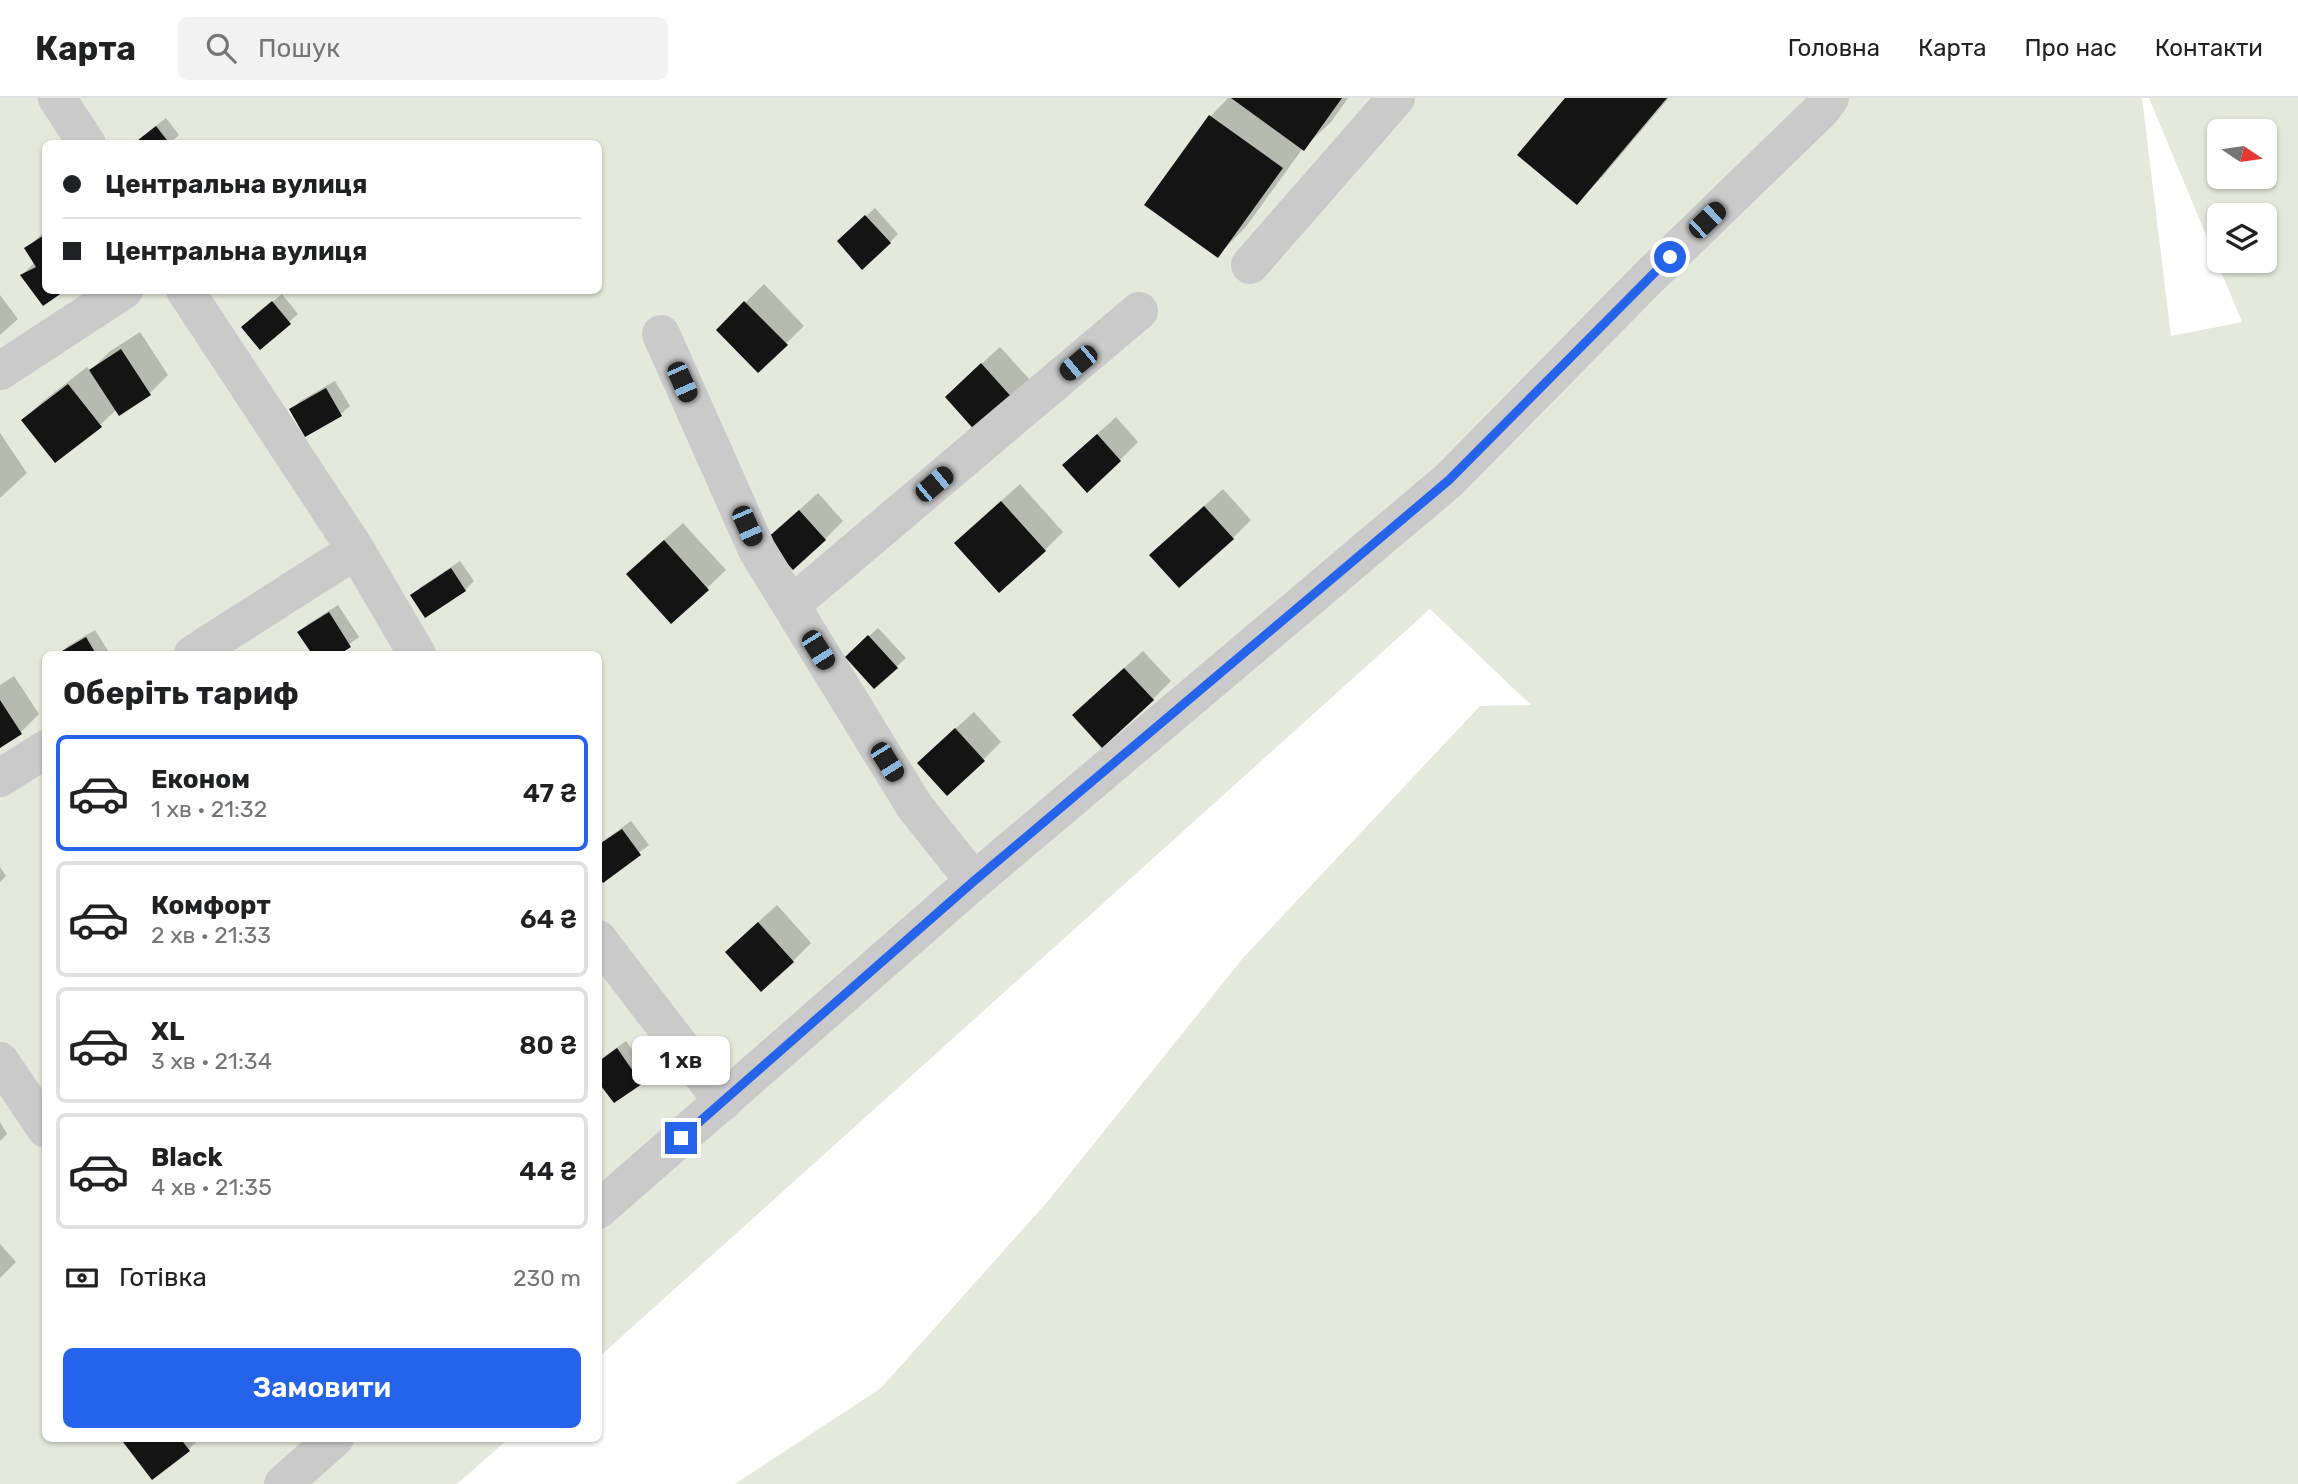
<!DOCTYPE html>
<html lang="uk">
<head>
<meta charset="utf-8">
<style>
  body { margin:0; font-family:Rubik,sans-serif; background:#f2f2f2; color:#202124; height:100vh; display:flex; flex-direction:column; font-size:26px; white-space:nowrap }
  * { box-sizing:border-box; margin:0 }
  p { font-size:23px; color:#757577 }
  .icon { flex:none; width:38px; height:38px; fill:none; stroke:currentColor; stroke-width:2; stroke-linecap:round; stroke-linejoin:round }
  .map { position:relative; flex:1; overflow:hidden }
  .sheet { position:absolute; left:42px; top:553px; width:560px; height:791px; display:flex; flex-direction:column; background:#fff; border-radius:10px; box-shadow:0 2px 5px #0004 }
  .sheet>* { flex:none }
  .hud { position:absolute; left:42px; top:42px; width:560px; height:154px; border-radius:10px; box-shadow:0 2px 5px #0004; display:grid; align-content:center; height:154px; padding:0 21px; background:#fff }
  .needle { width:46px; rotate:103deg }
  .buttons { position:absolute; left:2207px; top:21px; display:grid; gap:14px }
  .buttons a { display:grid; place-items:center; width:70px; height:70px; border-radius:10px; background:#fff; box-shadow:0 2px 5px #0004; font-size:35px }
  .end { position:absolute; width:32px; height:32px; margin:-16px; border:9px solid #2563eb; background:#fff; box-shadow:0 0 0 4px #fff }
  .from { border-radius:50% }
  .bubble { position:absolute; height:49px; border-radius:10px; background:#fff; box-shadow:0 2px 5px #0004; font-size:23px; font-weight:600; line-height:49px; text-align:center }
  .car { position:absolute; width:21px; height:42px; margin:-21px -10px; border-radius:9px; box-shadow:0 0 5px 2px #0007; background:linear-gradient(#222 24%,#8ab4d8 0 40%,#222 0 76%,#8ab4d8 0 86%,#222 0) }
  .hud b { display:flex; align-items:center; gap:24px; height:66px; font-size:26px }
  .hud b+b { border-top:2px solid #e0e0e0 }
  .hud i { width:18px; height:18px; background:#202124 }
  ul { padding:0; list-style:none }
  li { display:flex; align-items:center; gap:21px; height:116px; margin:0 14px 10px; padding:0 7px; border:4px solid #e0e0e0; border-radius:10px }
  li div { flex:1 }
  li b { display:block; font-size:26px }
  li em { font-style:normal; font-weight:600 }
  li.current { border-color:#2563eb }
  li>.icon { width:63px; height:63px; stroke-width:1.5 }
  h2 { padding:0 21px; font-size:32px; line-height:84px }
  .pay { display:flex; align-items:center; gap:18px; height:77px; padding:0 21px; font-size:26px }
  .pay p { margin-inline-start:auto }
  .button { display:flex; gap:14px; margin-top:auto; padding:14px 21px }
  .button a { flex:1; height:80px; border-radius:10px; background:#2563eb; color:#fff; font-size:28px; font-weight:600; line-height:80px; text-align:center }
  header { display:flex; align-items:center; gap:42px; box-sizing:border-box; height:98px; padding:0 35px; background:#fff; border-bottom:2px solid #e0e0e0 }
  header strong { font-size:33px }
  nav { display:flex; gap:38px; margin-inline-start:auto; font-size:24px }
  .search { width:490px; height:63px; background:#f2f2f2; display:flex; align-items:center; gap:18px; box-sizing:border-box; padding:0 24px; border-radius:10px; color:#757577; font-size:26px }
  .map>svg:first-child { display:block }
</style>
</head>
<body>
<header>
<strong>Карта</strong>
<div class="search"><svg class="icon" aria-label="search" viewBox="0 0 24 24"><circle cx="10" cy="10" r="6"/><path d="M15 15l6 6"/></svg>Пошук</div>
<nav><a>Головна</a><a>Карта</a><a>Про нас</a><a>Контакти</a></nav>
</header>
<div class="map">
<svg width="2298" height="1386" viewBox="0 0 2298 1386">
  <rect width="100%" height="100%" fill="#fff"/>
  <path fill="#e4e9db" fill-rule="evenodd" d="M 0,0 L 2142,0 L 2171,238 L 2242,224 L 2149,0 L 2298,0 L 2298,1386 L 735,1386 L 881,1290 L 1048,1103 L 1243,860 L 1480,608 L 1531,607 L 1430,511 L 599,1259 L 598,556 L 46,556 L 46,1340 L 508,1341 L 457,1386 L 0,1386 ZM 2219,33 L 2264,33 L 2264,79 L 2219,79 ZM 46,46 L 598,46 L 598,192 L 46,192 ZM 2219,117 L 2264,117 L 2264,163 L 2219,163 Z"/>
  <path fill="#0003" d="M 1228,0 L 1348,0 L 1331,24 L 1303,50 L 1245,130 L 1218,157 L 1147,106 L 1211,18 Z
    M 1567,0 L 1669,0 L 1603,78 L 1577,105 Z
    M 166,20 L 179,37 L 170,45 L 133,46 Z
    M 875,110 L 898,136 L 890,144 L 848,135 Z
    M 46,132 L 46,192 L 43,206 L 22,177 L 35,164 L 26,151 Z
    M 764,186 L 804,228 L 758,273 L 718,232 Z
    M 282,196 L 298,216 L 289,224 L 252,221 Z
    M 0,197 L 18,221 L 0,237 Z
    M 140,234 L 168,277 L 150,295 L 117,311 L 100,327 L 23,322 L 42,304 L 87,269 L 90,273 L 109,254 Z
    M 1000,249 L 1031,283 L 1013,301 L 965,281 Z
    M 335,283 L 350,308 L 341,316 L 292,312 L 300,303 Z
    M 1116,319 L 1138,344 L 1120,362 L 1083,349 Z
    M 0,335 L 27,375 L 0,400 Z
    M 1020,386 L 1063,434 L 1045,452 L 975,427 Z
    M 1223,391 L 1251,422 L 1233,440 L 1170,439 Z
    M 818,395 L 843,423 L 825,441 L 786,424 Z
    M 683,425 L 726,472 L 671,524 L 646,458 Z
    M 460,463 L 474,483 L 465,492 L 412,497 L 421,489 Z
    M 338,507 L 359,539 L 336,556 L 314,556 L 300,534 L 308,526 Z
    M 878,530 L 906,560 L 874,589 L 856,550 Z
    M 95,532 L 110,556 L 60,556 L 68,548 Z
    M 1143,553 L 1171,583 L 1153,601 L 1092,599 Z
    M 14,578 L 39,616 L 21,634 L 0,648 L 0,587 Z
    M 974,614 L 1001,644 L 983,662 L 937,647 Z
    M 631,723 L 649,747 L 603,782 L 598,747 Z
    M 0,769 L 6,778 L 0,784 Z
    M 777,807 L 811,845 L 793,863 L 745,836 Z
    M 626,943 L 650,976 L 614,1003 L 598,981 L 598,963 Z
    M 0,1024 L 7,1036 L 0,1043 Z
    M 0,1146 L 16,1164 L 0,1180 Z
    M 122,1340 L 200,1340 L 188,1352 Z"/>
  <path fill="#141414" d="M 1231,0 L 1342,0 L 1304,53 Z
    M 1565,0 L 1667,0 L 1577,107 L 1517,57 Z
    M 1209,17 L 1283,70 L 1218,160 L 1144,107 Z
    M 156,28 L 170,46 L 133,46 Z
    M 865,117 L 891,145 L 862,172 L 837,143 Z
    M 46,136 L 46,192 L 66,192 L 43,208 L 20,177 L 36,169 L 24,150 Z
    M 272,203 L 291,226 L 260,252 L 241,229 Z
    M 744,203 L 788,247 L 758,275 L 716,232 Z
    M 121,251 L 151,297 L 119,318 L 89,272 Z
    M 981,265 L 1015,303 L 978,336 L 945,299 Z
    M 68,286 L 102,329 L 55,365 L 21,322 Z
    M 326,290 L 342,318 L 305,339 L 289,311 Z
    M 1097,336 L 1121,363 L 1087,395 L 1062,367 Z
    M 1001,403 L 1046,453 L 999,495 L 954,445 Z
    M 1204,408 L 1234,441 L 1179,490 L 1149,457 Z
    M 799,412 L 826,442 L 793,472 L 765,442 Z
    M 664,442 L 709,492 L 671,526 L 626,476 Z
    M 451,470 L 466,493 L 425,520 L 410,497 Z
    M 329,514 L 351,549 L 340,556 L 312,556 L 297,534 Z
    M 868,537 L 898,570 L 874,591 L 845,559 Z
    M 86,539 L 96,556 L 57,556 Z
    M 1124,570 L 1154,602 L 1102,650 L 1072,617 Z
    M 0,602 L 22,636 L 0,650 Z
    M 955,630 L 985,663 L 947,698 L 917,665 Z
    M 622,731 L 641,757 L 603,785 L 598,779 L 598,747 Z
    M 758,824 L 794,864 L 761,894 L 725,854 Z
    M 617,950 L 642,986 L 614,1005 L 598,984 L 598,964 Z
    M 120,1340 L 180,1340 L 190,1353 L 152,1382 Z"/>
  <g fill="none" stroke-linecap="round" stroke-linejoin="round">
    <path stroke="#cacaca" stroke-width="38" d="M 57,0 L 87,46
      M 1250,167 L 1396,0
      M 185,192 L 356,452 L 417,556
      M 661,236 L 757,452 L 915,709 L 974,783
      M 0,273 L 124,192
      M 791,507 L 1139,213
      M 193,556 L 356,452
      M 0,680 L 46,651
      M 598,841 L 723,1004
      M 0,963 L 46,1031
      M 598,1112 L 974,783 L 1449,382 L 1650,178 L 1821,12 L 1830,0
      M 283,1386 L 335,1340"/>
  </g>
  <g fill="none" stroke-linecap="round" stroke-linejoin="round">
    <path stroke="#2563eb" stroke-width="9" d="M 681,1040 L 974,783 L 1449,382 L 1670,159"/>
  </g>
</svg>
<div class="buttons">
<a><svg class="needle" viewBox="-14 -14 28 28"><path d="M0-13l5 13h-10z" fill="#e53935"/><path d="M0 13l5-13h-10z" fill="#757577"/></svg></a>
<a><svg class="icon" aria-label="layers" viewBox="0 0 24 24"><path d="M12 4l9 5-9 5-9-5zM3 14l9 5 9-5"/></svg></a>
</div>
<i class="end from" style="left:1670px;top:159px"></i>
<i class="end" style="left:681px;top:1040px"></i>
<div class="bubble" style="left:632px;top:938px;width:98px">1 хв</div>
<i class="car" style="left:1707px;top:122px;rotate:46deg"></i>
<i class="car" style="left:1078px;top:265px;rotate:230deg"></i>
<i class="car" style="left:682px;top:284px;rotate:156deg"></i>
<i class="car" style="left:934px;top:386px;rotate:50deg"></i>
<i class="car" style="left:747px;top:428px;rotate:156deg"></i>
<i class="car" style="left:818px;top:552px;rotate:148deg"></i>
<i class="car" style="left:887px;top:664px;rotate:148deg"></i>
<div class="hud">
<b><i class="from"></i>Центральна вулиця</b>
<b><i></i>Центральна вулиця</b>
</div>
<section class="sheet">
<h2>Оберіть тариф</h2>
<ul>
<li class="current"><svg class="icon" aria-label="car" viewBox="0 0 24 24"><path d="M5 17H2v-5l4-1 3-4h7l3 4 3 1v5h-3M9 17h6M6 11h13"/><circle cx="7" cy="17" r="2"/><circle cx="17" cy="17" r="2"/></svg><div><b>Економ</b><p>1 хв · 21:32</p></div><em>47 ₴</em></li>
<li><svg class="icon" aria-label="car" viewBox="0 0 24 24"><path d="M5 17H2v-5l4-1 3-4h7l3 4 3 1v5h-3M9 17h6M6 11h13"/><circle cx="7" cy="17" r="2"/><circle cx="17" cy="17" r="2"/></svg><div><b>Комфорт</b><p>2 хв · 21:33</p></div><em>64 ₴</em></li>
<li><svg class="icon" aria-label="car" viewBox="0 0 24 24"><path d="M5 17H2v-5l4-1 3-4h7l3 4 3 1v5h-3M9 17h6M6 11h13"/><circle cx="7" cy="17" r="2"/><circle cx="17" cy="17" r="2"/></svg><div><b>XL</b><p>3 хв · 21:34</p></div><em>80 ₴</em></li>
<li><svg class="icon" aria-label="car" viewBox="0 0 24 24"><path d="M5 17H2v-5l4-1 3-4h7l3 4 3 1v5h-3M9 17h6M6 11h13"/><circle cx="7" cy="17" r="2"/><circle cx="17" cy="17" r="2"/></svg><div><b>Black</b><p>4 хв · 21:35</p></div><em>44 ₴</em></li>
</ul>
<div class="pay"><svg class="icon" aria-label="cash" viewBox="0 0 24 24"><path d="M3 7h18v10H3z"/><circle cx="12" cy="12" r="2"/></svg>Готівка<p>230 m</p></div>
<div class="button"><a>Замовити</a></div>
</section>
</div>
</body>
</html>
